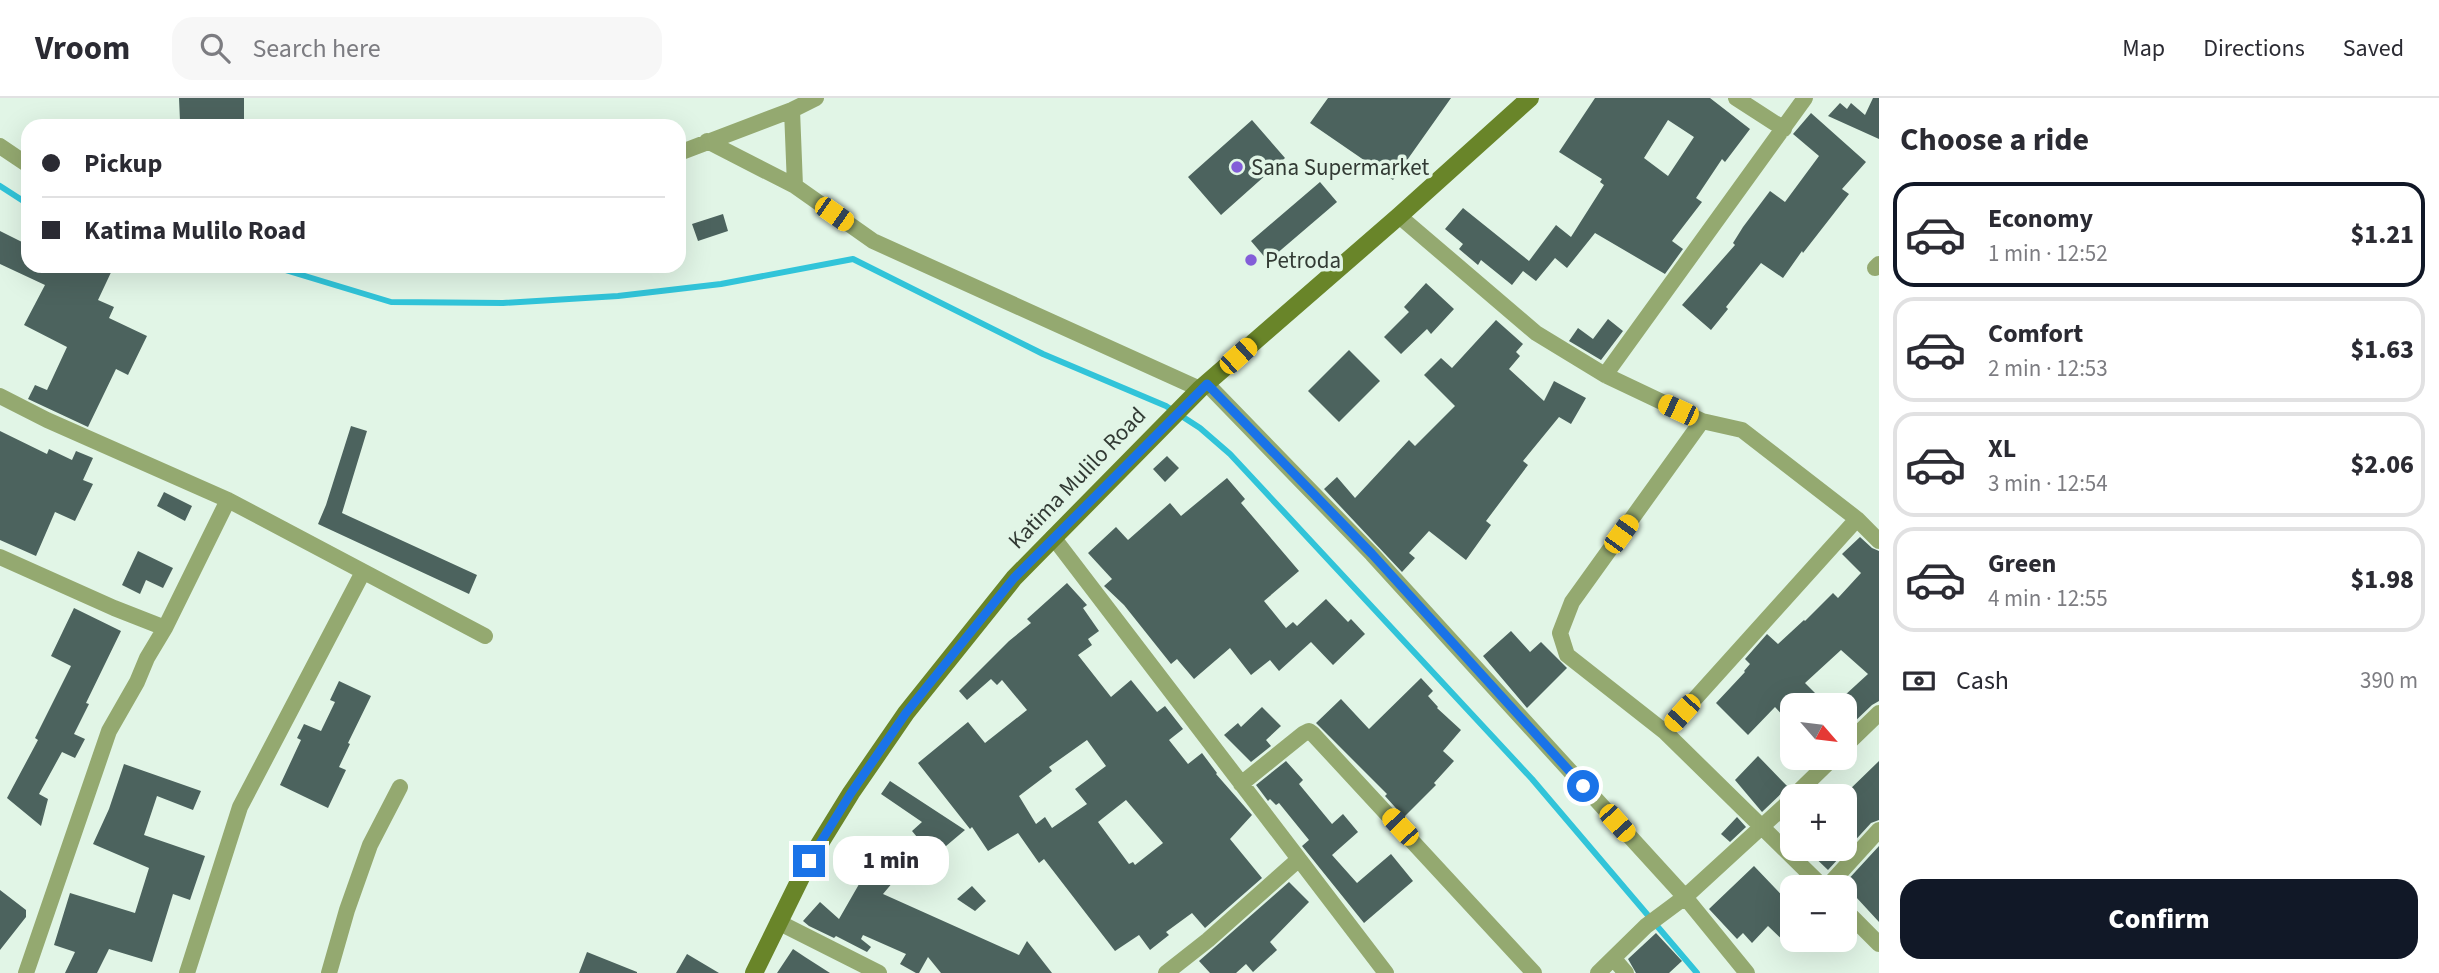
<!DOCTYPE html>
<html lang="en">
<head>
<meta charset="utf-8">
<style>
  body { margin:0; font-family:"Source Sans 3",sans-serif; background:#f7f7f7; color:#2b2b33; height:100vh; display:flex; flex-direction:column; font-size:26px; white-space:nowrap }
  * { box-sizing:border-box; margin:0 }
  p { font-size:23px; color:#7c7c81 }
  .icon { flex:none; width:38px; height:38px; fill:none; stroke:currentColor; stroke-width:2; stroke-linecap:round; stroke-linejoin:round }
  .map { position:relative; flex:1; overflow:hidden }
  .drawer { display:flex; flex-direction:column; background:#fff; width:560px }
  .drawer>* { flex:none }
  .top-card { position:absolute; left:21px; top:21px; width:665px; height:154px; border-radius:21px; box-shadow:0 7px 28px #0002; display:grid; align-content:center; height:154px; padding:0 21px; background:#fff }
  .needle { width:46px; rotate:118deg }
  .tools { position:absolute; left:1780px; top:595px; display:grid; gap:14px }
  .tools a { display:grid; place-items:center; width:77px; height:77px; border-radius:14px; background:#fff; box-shadow:0 7px 28px #0002; font-size:35px }
  .end { position:absolute; width:32px; height:32px; margin:-16px; border:9px solid #1a73e8; background:#fff; box-shadow:0 0 0 4px #fff }
  .from { border-radius:50% }
  .bubble { position:absolute; height:49px; border-radius:21px; background:#fff; box-shadow:0 7px 28px #0002; font-size:23px; font-weight:800; line-height:49px; text-align:center }
  .car { position:absolute; width:21px; height:42px; margin:-21px -10px; border-radius:9px; box-shadow:0 0 5px 2px #0007; background:linear-gradient(#f5c518 24%,#345 0 40%,#f5c518 0 76%,#345 0 86%,#f5c518 0) }
  .top-card b { display:flex; align-items:center; gap:24px; height:66px; font-size:26px }
  .top-card b+b { border-top:2px solid #e1e1e2 }
  .top-card i { width:18px; height:18px; background:#2b2b33 }
  ul { padding:0; list-style:none }
  li { display:flex; align-items:center; gap:21px; height:105px; margin:0 14px 10px; padding:0 7px; border:4px solid #e1e1e2; border-radius:21px }
  li div { flex:1 }
  li b { display:block; font-size:26px }
  li em { font-style:normal; font-weight:800 }
  li.active { border-color:#111827 }
  li>.icon { width:63px; height:63px; stroke-width:1.5 }
  h2 { padding:0 21px; font-size:32px; line-height:84px }
  .pay { display:flex; align-items:center; gap:18px; height:77px; padding:0 21px; font-size:26px }
  .pay p { margin-inline-start:auto }
  .action { display:flex; gap:14px; margin-top:auto; padding:14px 21px }
  .action a { flex:1; height:80px; border-radius:21px; background:#111827; color:#fff; font-size:28px; font-weight:800; line-height:80px; text-align:center }
  header { display:flex; align-items:center; gap:42px; box-sizing:border-box; height:98px; padding:0 35px; background:#fff; border-bottom:2px solid #e1e1e2 }
  header strong { font-size:33px }
  nav { display:flex; gap:38px; margin-inline-start:auto; font-size:24px }
  .search { width:490px; height:63px; background:#f7f7f7; display:flex; align-items:center; gap:18px; box-sizing:border-box; padding:0 24px; border-radius:21px; color:#7c7c81; font-size:26px }
  main { display:flex; flex:1; min-height:0 }
  .map>svg:first-child { display:block }
</style>
</head>
<body>
<header>
<strong>Vroom</strong>
<div class="search"><svg class="icon" aria-label="search" viewBox="0 0 24 24"><circle cx="10" cy="10" r="6"/><path d="M15 15l6 6"/></svg>Search here</div>
<nav><a>Map</a><a>Directions</a><a>Saved</a></nav>
</header>
<main>
<div class="map">
<svg width="1879" height="875" viewBox="0 0 1879 875">
  <rect width="100%" height="100%" fill="#e1f5e6"/>
  <g fill="none" stroke-linecap="round" stroke-linejoin="round">
    <path stroke="#31c4d9" stroke-width="6" d="M 0,88 L 28,106
      M 272,168 L 391,204 L 503,205 L 618,198 L 721,186 L 853,161 L 1043,256 L 1166,308 L 1200,330 L 1230,356 L 1532,681 L 1697,875"/>
  </g>
  <path fill="#4c635e" fill-rule="evenodd" d="M 179,0 L 244,0 L 244,21 L 180,23 Z
    M 1328,0 L 1451,0 L 1393,82 L 1310,25 Z
    M 1595,0 L 1710,0 L 1750,31 L 1725,64 L 1722,61 L 1696,100 L 1702,104 L 1672,143 L 1683,151 L 1665,176 L 1595,135 L 1567,170 L 1555,160 L 1536,183 L 1523,173 L 1512,187 L 1481,162 L 1478,167 L 1459,151 L 1463,146 L 1445,131 L 1463,110 L 1529,163 L 1556,127 L 1571,139 L 1604,87 L 1600,84 L 1602,81 L 1559,54 ZM 1668,22 L 1694,39 L 1668,78 L 1644,60 Z
    M 1873,0 L 1879,0 L 1879,41 L 1828,18 L 1840,5 L 1847,11 L 1851,5 L 1865,17 Z
    M 1811,15 L 1866,64 L 1842,91 L 1849,96 L 1803,155 L 1802,153 L 1783,180 L 1761,165 L 1726,209 L 1728,211 L 1711,232 L 1682,207 L 1735,147 L 1733,145 L 1743,129 L 1770,93 L 1785,104 L 1819,58 L 1793,36 Z
    M 1252,22 L 1285,60 L 1221,117 L 1188,79 Z
    M 1320,84 L 1337,104 L 1268,163 L 1251,143 Z
    M 723,116 L 728,133 L 698,143 L 692,126 Z
    M 0,133 L 28,147 L 28,168 L 114,168 L 98,202 L 114,209 L 109,220 L 147,238 L 128,277 L 116,271 L 88,329 L 28,301 L 35,287 L 47,292 L 67,249 L 24,227 L 45,187 L 0,166 Z
    M 1426,185 L 1454,211 L 1431,236 L 1427,231 L 1401,256 L 1384,239 L 1409,214 L 1404,209 Z
    M 1608,221 L 1623,233 L 1601,262 L 1569,243 L 1578,230 L 1593,241 Z
    M 1496,222 L 1523,246 L 1516,254 L 1520,258 L 1509,271 L 1544,303 L 1554,283 L 1586,300 L 1571,326 L 1559,319 L 1523,363 L 1528,367 L 1486,423 L 1491,427 L 1466,462 L 1429,433 L 1409,455 L 1415,460 L 1402,474 L 1324,391 L 1337,379 L 1355,400 L 1409,342 L 1415,348 L 1455,308 L 1424,277 L 1441,260 L 1452,270 Z
    M 1349,252 L 1380,283 L 1339,324 L 1308,293 Z
    M 351,328 L 367,333 L 342,415 L 477,477 L 469,496 L 318,426 L 326,407 Z
    M 0,333 L 47,356 L 49,351 L 72,362 L 76,353 L 93,360 L 83,382 L 93,386 L 75,423 L 55,414 L 36,458 L 0,442 Z
    M 1167,358 L 1179,370 L 1165,384 L 1153,371 Z
    M 1227,380 L 1245,401 L 1241,405 L 1299,473 L 1264,503 L 1286,530 L 1293,524 L 1297,528 L 1326,501 L 1348,524 L 1351,521 L 1365,536 L 1333,567 L 1311,544 L 1279,573 L 1270,562 L 1251,577 L 1230,550 L 1194,581 L 1177,561 L 1171,566 L 1124,507 L 1104,488 L 1112,481 L 1088,455 L 1116,429 L 1128,442 L 1170,405 L 1181,418 Z
    M 164,394 L 192,408 L 185,423 L 157,408 Z
    M 1860,439 L 1872,450 L 1879,453 L 1879,603 L 1872,607 L 1852,626 L 1844,618 L 1844,598 L 1868,576 L 1841,552 L 1805,585 L 1827,607 L 1792,607 L 1792,628 L 1775,609 L 1748,637 L 1716,605 L 1745,574 L 1744,573 L 1750,566 L 1745,561 L 1767,536 L 1778,546 L 1804,522 L 1805,523 L 1833,495 L 1838,500 L 1861,475 L 1842,456 Z
    M 138,453 L 173,470 L 163,490 L 146,482 L 140,496 L 122,487 Z
    M 1067,485 L 1087,507 L 1083,510 L 1099,533 L 1088,541 L 1092,547 L 1078,557 L 1111,599 L 1131,582 L 1157,614 L 1165,608 L 1183,631 L 1169,642 L 1188,666 L 1202,655 L 1217,675 L 1216,676 L 1252,717 L 1230,741 L 1262,780 L 1205,830 L 1192,815 L 1166,834 L 1169,837 L 1150,852 L 1139,837 L 1115,853 L 1044,761 L 1039,765 L 1018,735 L 988,753 L 972,729 L 970,731 L 918,665 L 968,624 L 985,645 L 1027,612 L 1002,582 L 997,587 L 991,581 L 967,602 L 959,593 L 1009,543 L 1031,525 L 1027,521 ZM 1087,642 L 1106,668 L 1075,691 L 1087,706 L 1052,730 L 1045,719 L 1036,726 L 1019,698 L 1052,673 L 1049,669 ZM 1126,702 L 1163,745 L 1135,767 L 1133,764 L 1129,766 L 1098,724 Z
    M 74,510 L 121,533 L 86,605 L 89,606 L 74,636 L 85,641 L 75,660 L 62,654 L 39,696 L 48,701 L 41,728 L 7,700 L 38,642 L 35,640 L 71,568 L 51,558 Z
    M 1511,533 L 1530,554 L 1541,544 L 1567,570 L 1527,610 L 1483,558 Z
    M 1421,580 L 1433,593 L 1428,598 L 1438,609 L 1437,610 L 1461,632 L 1443,653 L 1454,663 L 1434,685 L 1436,687 L 1404,719 L 1385,698 L 1387,696 L 1316,625 L 1341,601 L 1369,631 Z
    M 339,583 L 371,598 L 348,645 L 350,646 L 339,669 L 346,672 L 328,710 L 280,687 L 301,642 L 297,640 L 304,626 L 321,633 L 335,604 L 330,602 Z
    M 1262,609 L 1281,628 L 1266,642 L 1271,648 L 1251,664 L 1224,637 L 1238,625 L 1241,629 Z
    M 1758,658 L 1788,689 L 1762,714 L 1735,682 Z
    M 1286,663 L 1303,682 L 1299,686 L 1332,726 L 1343,716 L 1358,734 L 1332,757 L 1357,785 L 1391,756 L 1413,783 L 1364,825 L 1302,748 L 1309,742 L 1279,705 L 1276,707 L 1270,701 L 1268,703 L 1256,687 Z
    M 1879,663 L 1879,722 L 1871,725 L 1828,772 L 1806,751 L 1844,751 L 1844,697 Z
    M 124,666 L 201,693 L 193,712 L 157,698 L 144,737 L 205,758 L 190,802 L 173,796 L 152,864 L 109,851 L 97,875 L 65,875 L 75,854 L 54,847 L 70,795 L 135,815 L 149,770 L 93,746 L 109,711 Z
    M 890,683 L 965,732 L 933,759 L 939,763 L 928,780 L 901,761 L 917,739 L 912,733 L 922,724 L 881,696 Z
    M 1737,719 L 1746,729 L 1730,744 L 1721,736 Z
    M 863,738 L 904,771 L 883,796 L 1019,857 L 1027,843 L 1052,875 L 941,875 L 928,859 L 919,875 L 916,875 L 900,866 L 906,856 L 863,837 L 861,841 L 871,849 L 867,854 L 836,838 L 834,840 L 809,828 L 803,823 L 820,804 L 839,821 L 862,781 L 842,764 Z
    M 1879,748 L 1879,824 L 1844,786 Z
    M 1754,768 L 1792,808 L 1792,851 L 1768,828 L 1752,845 L 1743,835 L 1737,841 L 1709,811 Z
    M 1289,784 L 1309,804 L 1270,844 L 1277,852 L 1253,874 L 1246,866 L 1236,875 L 1210,875 L 1199,863 Z
    M 972,788 L 986,803 L 975,813 L 957,801 Z
    M 0,792 L 26,812 L 26,819 L 0,852 Z
    M 1656,835 L 1682,863 L 1669,875 L 1636,875 L 1628,861 Z
    M 793,851 L 805,859 L 830,875 L 777,875 Z
    M 587,854 L 637,874 L 637,875 L 579,875 Z
    M 687,856 L 719,875 L 676,875 Z"/>
  <g fill="none" stroke-linecap="round" stroke-linejoin="round">
    <path stroke="#94a970" stroke-width="16" d="M 1736,0 L 1784,31
      M 792,12 L 795,88 L 873,143 L 1200,291
      M 707,43 L 795,88
      M 0,48 L 28,67
      M 679,55 L 792,12 L 816,0
      M 1399,118 L 1536,235 L 1605,277 L 1702,323 L 1742,332 L 1857,421 L 1879,443
      M 1875,170 L 1879,166
      M 1605,277 L 1805,0
      M 1207,286 L 1372,456 L 1685,799 L 1646,828 L 1598,875
      M 0,298 L 47,322 L 228,402 L 485,538
      M 1702,323 L 1572,504 L 1560,535 L 1567,557 L 1665,634 L 1823,789
      M 1053,439 L 1386,875
      M 0,459 L 114,510 L 165,530
      M 1665,634 L 1857,421
      M 1844,649 L 1879,615
      M 1241,686 L 1303,636 L 1309,633 L 1313,636 L 1534,875
      M 1794,698 L 1833,660
      M 1827,789 L 1879,732
      M 1844,811 L 1879,846
      M 778,824 L 879,875
      M 1614,861 L 1626,875
      M 26,875 L 109,633 L 137,584 L 147,560 L 165,530 L 228,402
      M 187,875 L 240,709 L 363,474
      M 329,875 L 347,812 L 370,747 L 400,689
      M 1166,875 L 1208,842 L 1299,761
      M 1747,875 L 1685,799 L 1792,701"/>
    <path stroke="#698529" stroke-width="18" d="M 754,875 L 809,763 L 851,695 L 906,615 L 1014,480 L 1200,291 L 1399,118 L 1530,0"/>
  </g>
  <g fill="none" stroke-linecap="round" stroke-linejoin="round">
    <path stroke="#1a73e8" stroke-width="9" d="M 809,763 L 851,695 L 906,615 L 1014,480 L 1207,286 L 1372,456 L 1583,688"/>
  </g>
  <g fill="#835dd8" stroke="#e1f5e6" stroke-width="2.5">
    <circle cx="1237" cy="69" r="7"/>
    <circle cx="1251" cy="162" r="7"/>
  </g>
  <g text-anchor="middle" dominant-baseline="central" stroke-width="7" stroke-linejoin="round" paint-order="stroke">
    <g font-size="23" fill="#323a34" stroke="#e1f5e6" text-anchor="start">
      <text x="1251" y="69">Sana Supermarket</text>
      <text x="1265" y="162">Petroda</text>
    </g>
    <g font-size="23" fill="#323a34" stroke="#e1f5e6">
      <text transform="translate(1077 380) rotate(-46)">Katima Mulilo Road</text>
    </g>
  </g>
</svg>
<div class="tools">
<a><svg class="needle" viewBox="-14 -14 28 28"><path d="M0-13l5 13h-10z" fill="#e53935"/><path d="M0 13l5-13h-10z" fill="#7c7c81"/></svg></a>
<a>+</a>
<a>−</a>
</div>
<i class="end from" style="left:1583px;top:688px"></i>
<i class="end" style="left:809px;top:763px"></i>
<div class="bubble" style="left:833px;top:738px;width:116px">1 min</div>
<i class="car" style="left:834px;top:116px;rotate:125deg"></i>
<i class="car" style="left:1238px;top:258px;rotate:48deg"></i>
<i class="car" style="left:1678px;top:312px;rotate:295deg"></i>
<i class="car" style="left:1621px;top:436px;rotate:36deg"></i>
<i class="car" style="left:1682px;top:615px;rotate:222deg"></i>
<i class="car" style="left:1617px;top:725px;rotate:138deg"></i>
<i class="car" style="left:1400px;top:729px;rotate:317deg"></i>
<div class="top-card">
<b><i class="from"></i>Pickup</b>
<b><i></i>Katima Mulilo Road</b>
</div>
</div>
<section class="drawer">
<h2>Choose a ride</h2>
<ul>
<li class="active"><svg class="icon" aria-label="car" viewBox="0 0 24 24"><path d="M5 17H2v-5l4-1 3-4h7l3 4 3 1v5h-3M9 17h6M6 11h13"/><circle cx="7" cy="17" r="2"/><circle cx="17" cy="17" r="2"/></svg><div><b>Economy</b><p>1 min · 12:52</p></div><em>$1.21</em></li>
<li><svg class="icon" aria-label="car" viewBox="0 0 24 24"><path d="M5 17H2v-5l4-1 3-4h7l3 4 3 1v5h-3M9 17h6M6 11h13"/><circle cx="7" cy="17" r="2"/><circle cx="17" cy="17" r="2"/></svg><div><b>Comfort</b><p>2 min · 12:53</p></div><em>$1.63</em></li>
<li><svg class="icon" aria-label="car" viewBox="0 0 24 24"><path d="M5 17H2v-5l4-1 3-4h7l3 4 3 1v5h-3M9 17h6M6 11h13"/><circle cx="7" cy="17" r="2"/><circle cx="17" cy="17" r="2"/></svg><div><b>XL</b><p>3 min · 12:54</p></div><em>$2.06</em></li>
<li><svg class="icon" aria-label="car" viewBox="0 0 24 24"><path d="M5 17H2v-5l4-1 3-4h7l3 4 3 1v5h-3M9 17h6M6 11h13"/><circle cx="7" cy="17" r="2"/><circle cx="17" cy="17" r="2"/></svg><div><b>Green</b><p>4 min · 12:55</p></div><em>$1.98</em></li>
</ul>
<div class="pay"><svg class="icon" aria-label="cash" viewBox="0 0 24 24"><path d="M3 7h18v10H3z"/><circle cx="12" cy="12" r="2"/></svg>Cash<p>390 m</p></div>
<div class="action"><a>Confirm</a></div>
</section>
</main>
</body>
</html>
